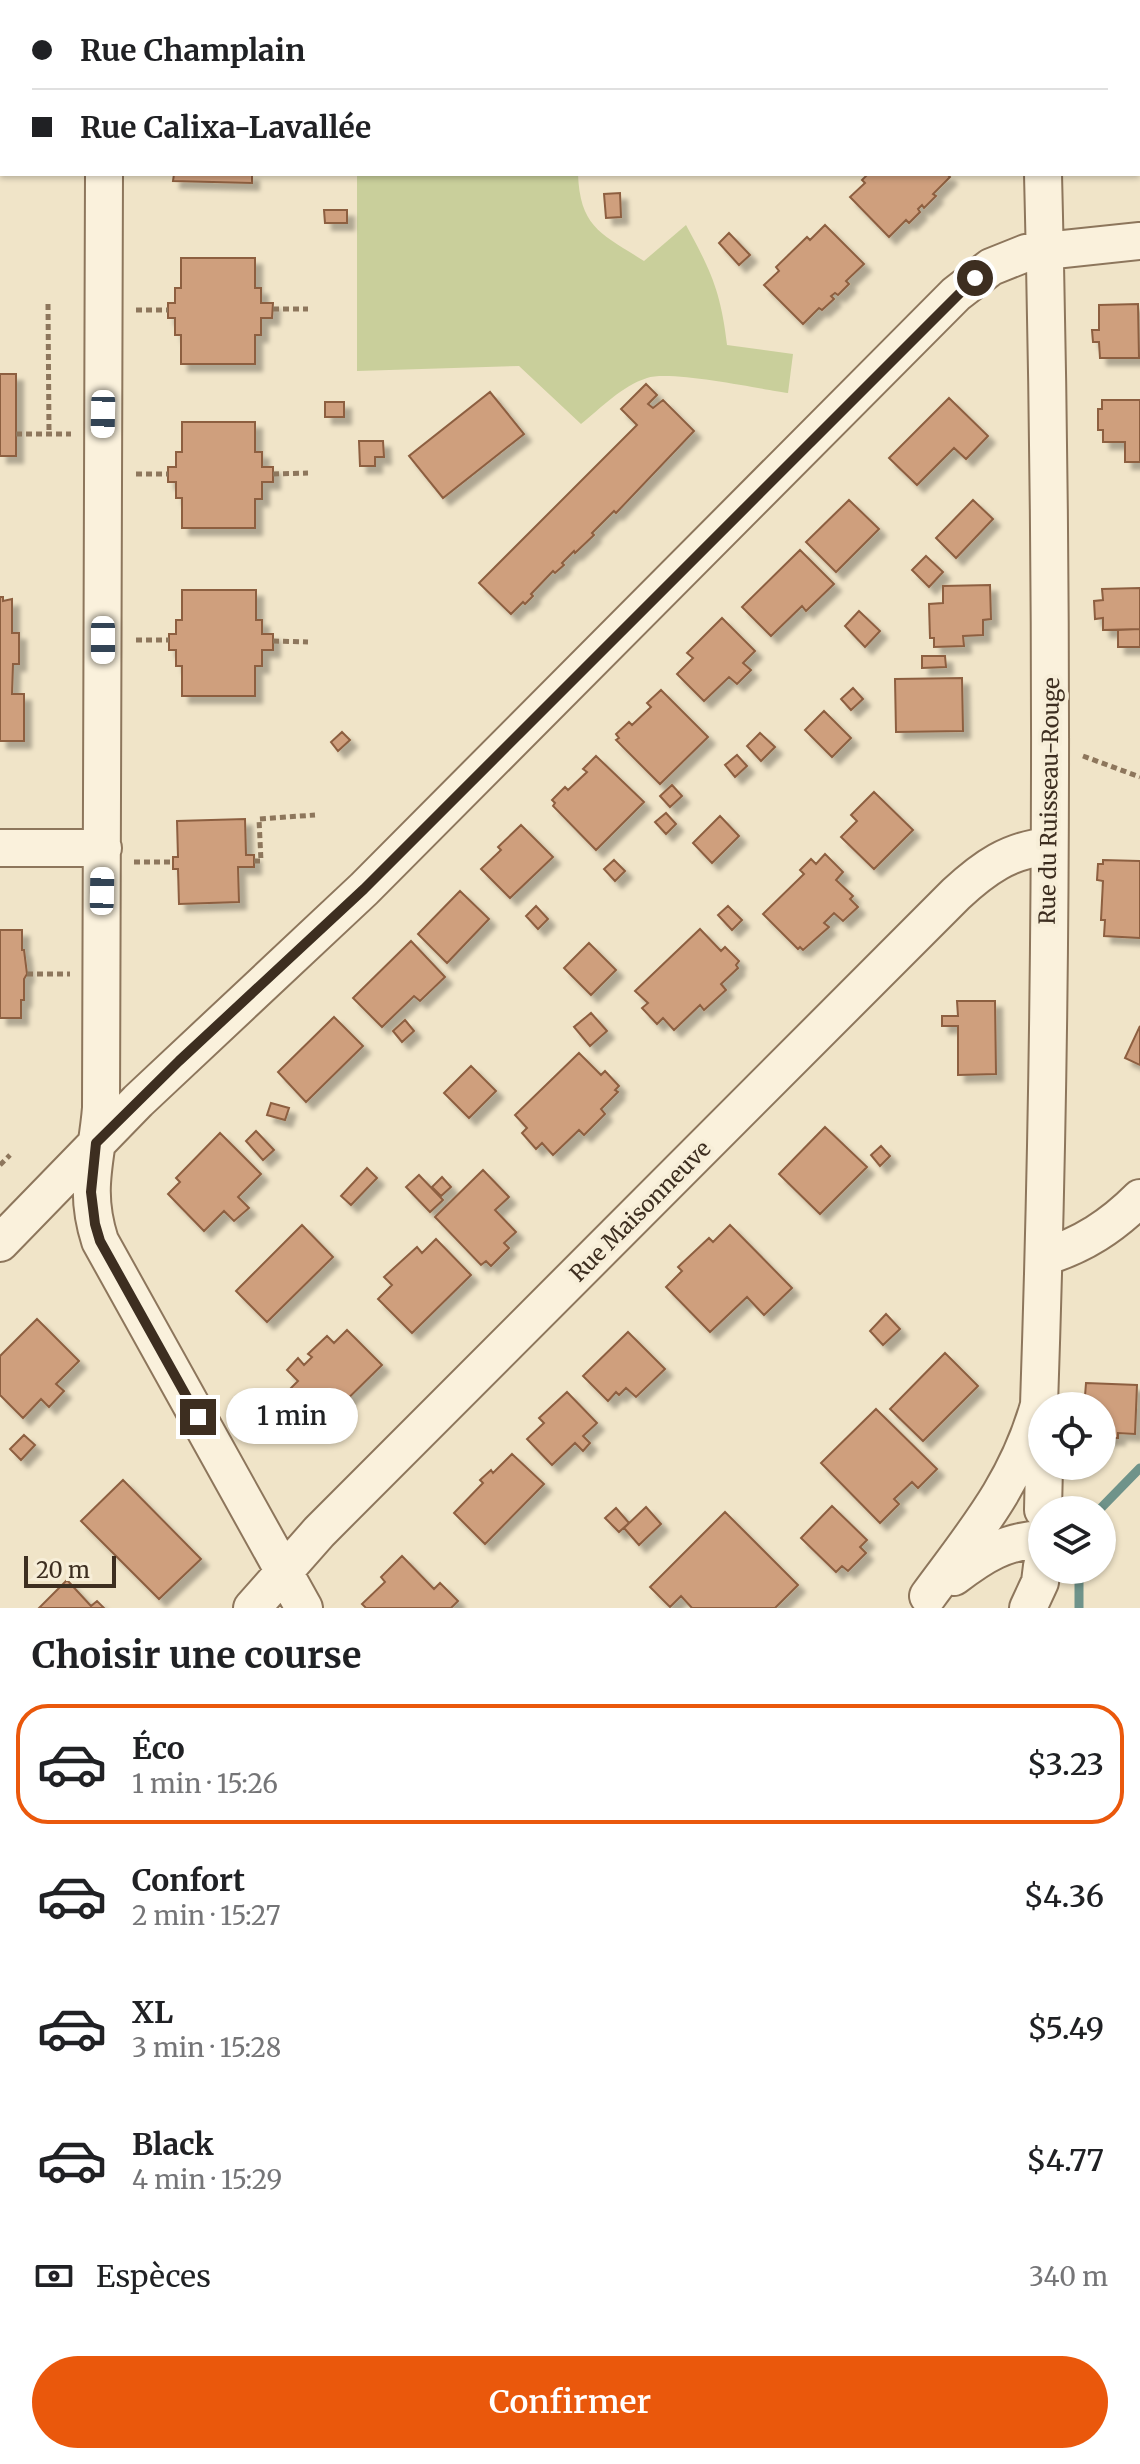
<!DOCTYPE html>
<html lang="fr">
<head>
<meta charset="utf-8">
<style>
  body { margin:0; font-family:Merriweather,serif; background:#f6f6f6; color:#202124; height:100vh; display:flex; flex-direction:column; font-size:30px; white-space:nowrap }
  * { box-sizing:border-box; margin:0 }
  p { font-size:26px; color:#757577 }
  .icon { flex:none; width:44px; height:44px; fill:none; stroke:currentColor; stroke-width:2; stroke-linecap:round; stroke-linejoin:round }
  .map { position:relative; height:1608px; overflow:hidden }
  .side { display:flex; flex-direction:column; background:#fff; flex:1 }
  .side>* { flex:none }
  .top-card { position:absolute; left:0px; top:0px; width:1140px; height:176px; box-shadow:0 2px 6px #0004; display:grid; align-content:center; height:176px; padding:0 32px; background:#fff }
  .tools { position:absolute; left:1028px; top:1392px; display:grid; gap:16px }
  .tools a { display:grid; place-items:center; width:88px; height:88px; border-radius:50%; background:#fff; box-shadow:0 2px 6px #0004; font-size:40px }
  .scale { position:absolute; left:24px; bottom:20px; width:92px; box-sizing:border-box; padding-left:8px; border:4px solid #3d2e20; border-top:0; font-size:22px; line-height:28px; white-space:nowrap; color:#3d2e20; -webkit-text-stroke:6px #f7eed8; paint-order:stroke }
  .end { position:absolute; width:36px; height:36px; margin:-18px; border:10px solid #3d2e20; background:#fff; box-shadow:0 0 0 4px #fff }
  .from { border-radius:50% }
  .bubble { position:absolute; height:56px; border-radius:28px; background:#fff; box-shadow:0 2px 6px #0004; font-size:26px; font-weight:600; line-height:56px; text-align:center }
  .car { position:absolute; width:24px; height:48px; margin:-24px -12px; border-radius:10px; box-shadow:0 0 6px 2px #0007; background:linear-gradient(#fff 24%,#345 0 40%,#fff 0 76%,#345 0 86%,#fff 0) }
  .top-card b { display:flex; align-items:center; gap:28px; height:76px; font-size:30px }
  .top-card b+b { border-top:2px solid #e0e0e0 }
  .top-card i { width:20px; height:20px; background:#202124 }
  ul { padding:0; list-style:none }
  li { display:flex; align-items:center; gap:24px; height:120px; margin:0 16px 12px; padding:0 16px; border:4px solid transparent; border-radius:32px }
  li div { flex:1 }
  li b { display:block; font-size:30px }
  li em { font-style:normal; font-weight:600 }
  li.active { border-color:#ea580c }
  li>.icon { width:72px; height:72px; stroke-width:1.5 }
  h2 { padding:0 32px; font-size:36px; line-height:96px }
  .pay { display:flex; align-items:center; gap:20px; height:88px; padding:0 32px; font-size:30px }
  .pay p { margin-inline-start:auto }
  .button { display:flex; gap:16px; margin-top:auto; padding:16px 32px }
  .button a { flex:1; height:92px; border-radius:48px; background:#ea580c; color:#fff; font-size:32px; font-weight:600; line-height:92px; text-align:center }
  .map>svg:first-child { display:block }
</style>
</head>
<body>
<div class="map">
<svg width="1140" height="1608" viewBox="0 0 1140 1608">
  <defs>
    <filter id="shadow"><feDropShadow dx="7" dy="7" stdDeviation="2" flood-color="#0004"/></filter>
  </defs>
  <rect width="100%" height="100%" fill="#f0e4c8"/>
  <path fill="#c9cf9b" d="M 357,174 L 578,174 C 580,228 602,234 644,261 L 686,225 C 711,271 721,292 727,345 L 793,354 L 788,393 C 759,389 671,370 647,378 C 622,386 601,408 581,424 L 519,366 L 357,371 Z"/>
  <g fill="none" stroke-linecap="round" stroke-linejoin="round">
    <path stroke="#6f938a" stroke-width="9" d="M 1099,1510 L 1140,1468
      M 1079,1608 L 1079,1570"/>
  </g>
  <path fill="#cf9f7d" stroke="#8d5f41" stroke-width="2" filter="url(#shadow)" d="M 181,0 L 264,0 L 181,2 Z
    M 174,174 L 252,174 L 252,183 L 173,181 Z
    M 868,174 L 947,174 L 950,177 L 933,194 L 936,196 L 924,208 L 922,205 L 918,209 L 920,212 L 909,223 L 906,220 L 889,237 L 850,197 L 865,183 L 862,180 Z
    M 620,193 L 621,217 L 606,218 L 604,194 Z
    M 324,210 L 347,210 L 347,223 L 325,223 Z
    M 825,225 L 864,264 L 846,281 L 849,284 L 838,295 L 835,293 L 831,296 L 834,299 L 822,310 L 819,308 L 803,324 L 764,285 L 779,271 L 776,267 L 807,237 L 810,240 Z
    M 729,233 L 750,255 L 739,265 L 719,243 Z
    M 181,258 L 255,258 L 255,288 L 261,288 L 261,303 L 273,303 L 272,318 L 261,318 L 261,335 L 255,335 L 255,364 L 181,364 L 181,335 L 175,335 L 175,318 L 168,318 L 168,303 L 175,303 L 175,288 L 181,288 Z
    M 1138,304 L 1139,358 L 1100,358 L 1099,342 L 1093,342 L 1092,330 L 1099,330 L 1099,305 Z
    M 0,374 L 16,374 L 16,456 L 0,456 Z
    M 646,384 L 657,395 L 648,404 L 653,408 L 663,400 L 694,431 L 616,513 L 614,511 L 592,533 L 594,535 L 575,553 L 574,551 L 562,563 L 564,565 L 555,573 L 553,571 L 531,594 L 533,596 L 525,604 L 523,602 L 511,614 L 479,583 L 637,425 L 621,409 Z
    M 490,392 L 524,434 L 443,498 L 409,456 Z
    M 949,398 L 988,436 L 966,459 L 954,448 L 917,485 L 889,458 Z
    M 1102,400 L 1140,400 L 1140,462 L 1125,462 L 1125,442 L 1103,442 L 1103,430 L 1098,430 L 1098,409 L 1102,409 Z
    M 325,402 L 344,402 L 344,417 L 325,417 Z
    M 182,422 L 255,422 L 255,452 L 262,452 L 262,467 L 273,467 L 273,482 L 262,482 L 262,499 L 255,499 L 255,528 L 182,528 L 182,498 L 176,498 L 176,482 L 168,482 L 168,467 L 176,467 L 176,452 L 182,452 Z
    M 359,441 L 383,441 L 384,457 L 375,457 L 375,466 L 360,466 Z
    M 849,500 L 879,529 L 836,572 L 806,542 Z
    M 973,500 L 993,519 L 956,558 L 936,538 Z
    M 800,550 L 834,584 L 806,611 L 802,606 L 771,636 L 742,607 Z
    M 926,556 L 943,572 L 929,587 L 912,570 Z
    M 990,585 L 991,619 L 983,620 L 983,635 L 963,636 L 964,646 L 934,647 L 934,638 L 930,638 L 929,604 L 943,603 L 943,586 Z
    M 1140,588 L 1140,629 L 1103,630 L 1103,618 L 1095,619 L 1094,601 L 1103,600 L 1102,589 Z
    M 182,590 L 256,590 L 256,620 L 262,620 L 262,634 L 273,634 L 273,650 L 262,650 L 262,666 L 255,666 L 255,696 L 182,696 L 182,666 L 176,666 L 176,650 L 169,650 L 169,634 L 176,634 L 176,620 L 182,620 Z
    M 0,597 L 3,597 L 3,601 L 12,599 L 12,633 L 19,633 L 19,664 L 13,664 L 12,694 L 24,694 L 24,741 L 0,741 Z
    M 859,611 L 880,631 L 865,647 L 845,626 Z
    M 722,618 L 755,651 L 743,663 L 751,670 L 737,684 L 729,677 L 704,701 L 677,674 L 693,658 L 687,653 Z
    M 1140,629 L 1140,647 L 1118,647 L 1118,630 Z
    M 922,656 L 945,656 L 946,667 L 922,668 Z
    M 962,678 L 963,731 L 896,732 L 895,679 Z
    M 853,688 L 863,699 L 851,710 L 841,699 Z
    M 661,690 L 708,737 L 660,784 L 616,740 L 619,738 L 616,734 L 629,722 L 632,725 L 651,707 L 647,703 Z
    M 824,711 L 851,738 L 832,757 L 805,730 Z
    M 342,732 L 350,740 L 338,751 L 331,742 Z
    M 760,733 L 775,747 L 761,761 L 747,746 Z
    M 737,755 L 747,766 L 735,777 L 725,765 Z
    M 596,756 L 644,802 L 596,850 L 553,806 L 555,803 L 552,800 L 565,787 L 568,790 L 587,772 L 583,769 Z
    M 672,785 L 682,796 L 670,807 L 660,796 Z
    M 874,792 L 913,830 L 874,869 L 841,837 L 857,821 L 851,815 Z
    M 666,813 L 676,824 L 666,834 L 655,822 Z
    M 720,816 L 739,836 L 712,863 L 693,843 Z
    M 245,819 L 246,855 L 254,855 L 254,867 L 238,867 L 239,902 L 179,904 L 178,869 L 173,869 L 173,857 L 178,857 L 177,821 Z
    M 521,825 L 553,857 L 510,898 L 481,869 L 501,850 L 498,847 Z
    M 825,854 L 843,872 L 836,880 L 853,896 L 850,899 L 858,907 L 843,921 L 834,913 L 824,923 L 829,927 L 803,950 L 800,947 L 798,949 L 763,914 L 804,874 L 800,870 L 811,859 L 816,864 Z
    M 614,860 L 625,871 L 615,881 L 604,869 Z
    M 1103,860 L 1140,861 L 1140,938 L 1104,936 L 1105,920 L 1101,920 L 1103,881 L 1097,880 L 1098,864 L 1103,864 Z
    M 460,891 L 489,919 L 447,963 L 418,934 Z
    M 536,906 L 548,919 L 538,929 L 526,916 Z
    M 728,906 L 742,920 L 732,930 L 718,915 Z
    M 700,929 L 721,951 L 725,947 L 739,961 L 736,965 L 738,968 L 721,984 L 726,990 L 704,1010 L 700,1005 L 674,1030 L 663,1018 L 657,1024 L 642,1008 L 648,1003 L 635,991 Z
    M 0,930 L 22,930 L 22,950 L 24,950 L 27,974 L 24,979 L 24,1000 L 21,1000 L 21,1018 L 0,1018 Z
    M 411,941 L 445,977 L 420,1001 L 414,996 L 382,1027 L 353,998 Z
    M 589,943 L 616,970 L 591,995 L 564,968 Z
    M 957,1001 L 995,1001 L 996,1074 L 958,1075 L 958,1026 L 942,1026 L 942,1016 L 958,1016 Z
    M 591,1013 L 607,1031 L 590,1046 L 574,1027 Z
    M 334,1017 L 363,1046 L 306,1102 L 278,1072 Z
    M 405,1020 L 414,1031 L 402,1042 L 393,1031 Z
    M 1140,1026 L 1140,1065 L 1125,1058 Z
    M 579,1053 L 601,1075 L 605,1071 L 619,1086 L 615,1090 L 618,1092 L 601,1109 L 605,1114 L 584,1135 L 579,1130 L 553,1155 L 542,1143 L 536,1149 L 522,1133 L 527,1128 L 515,1115 Z
    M 471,1066 L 496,1091 L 469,1118 L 444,1093 Z
    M 271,1103 L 289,1108 L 285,1120 L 267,1115 Z
    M 825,1127 L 867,1167 L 820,1214 L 779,1174 Z
    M 256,1131 L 274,1150 L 263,1160 L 246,1141 Z
    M 220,1133 L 261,1174 L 238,1197 L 249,1208 L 234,1221 L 224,1211 L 204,1231 L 168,1194 L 180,1182 L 176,1178 Z
    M 881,1146 L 890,1156 L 880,1166 L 871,1155 Z
    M 367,1168 L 377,1178 L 351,1205 L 341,1196 Z
    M 483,1170 L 509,1197 L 495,1210 L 516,1232 L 504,1243 L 509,1248 L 491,1266 L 486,1261 L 481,1265 L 435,1217 Z
    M 419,1175 L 443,1200 L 430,1212 L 406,1187 Z
    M 442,1177 L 451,1187 L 441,1196 L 432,1187 Z
    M 302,1225 L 333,1257 L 267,1322 L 236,1291 Z
    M 730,1225 L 792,1288 L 764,1315 L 747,1297 L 710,1332 L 666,1287 L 682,1271 L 678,1267 L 709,1238 L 713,1242 Z
    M 436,1239 L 471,1275 L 412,1333 L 378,1299 L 392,1285 L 384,1277 L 417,1247 L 422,1253 Z
    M 886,1314 L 900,1329 L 883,1345 L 870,1331 Z
    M 37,1319 L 79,1361 L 56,1384 L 64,1391 L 49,1407 L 41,1399 L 23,1418 L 0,1395 L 0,1356 Z
    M 347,1330 L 382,1365 L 323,1423 L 290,1389 L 298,1381 L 287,1370 L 298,1358 L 304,1365 L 312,1357 L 308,1354 L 327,1336 L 334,1343 Z
    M 628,1332 L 665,1369 L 636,1397 L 626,1388 L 619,1395 L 616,1392 L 608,1401 L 583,1376 Z
    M 945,1353 L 978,1386 L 923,1441 L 890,1409 Z
    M 1086,1383 L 1137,1385 L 1135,1434 L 1118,1433 L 1118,1438 L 1102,1438 L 1102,1406 L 1078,1406 L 1078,1395 L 1085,1396 Z
    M 567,1392 L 597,1423 L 583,1436 L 590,1443 L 583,1451 L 575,1443 L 552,1465 L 527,1439 L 544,1423 L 539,1418 Z
    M 876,1409 L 937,1469 L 918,1488 L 912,1482 L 894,1499 L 899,1504 L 880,1523 L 821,1463 Z
    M 24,1435 L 35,1445 L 21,1460 L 10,1449 Z
    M 512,1454 L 544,1484 L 485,1544 L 454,1513 L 483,1483 L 480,1480 L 491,1470 L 493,1473 Z
    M 123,1480 L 201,1559 L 159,1599 L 81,1521 Z
    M 832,1506 L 867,1540 L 860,1547 L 866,1553 L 848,1571 L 842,1566 L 836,1572 L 801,1538 Z
    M 646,1507 L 661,1524 L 639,1545 L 624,1528 Z
    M 616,1508 L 629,1523 L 619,1532 L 605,1518 Z
    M 725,1512 L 798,1585 L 775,1608 L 692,1608 L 681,1596 L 670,1607 L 650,1587 Z
    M 402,1556 L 434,1589 L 440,1583 L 458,1601 L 451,1608 L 366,1608 L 362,1604 L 385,1582 L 381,1577 Z
    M 67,1580 L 91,1606 L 97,1601 L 104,1608 L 39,1608 Z"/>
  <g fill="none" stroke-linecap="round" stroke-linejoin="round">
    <defs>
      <path id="street" d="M 1039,0 L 1039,2
        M 109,2 L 109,0
        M 104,174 L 101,1108 C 97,1159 83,1188 100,1241 L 304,1608
        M 0,848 L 103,848
        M 0,1243 L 138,1101 L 364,889 L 956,294 L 991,267 L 1026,253 L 1140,241
        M 1044,1257 C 1083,1245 1112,1226 1140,1198
        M 1042,1429 L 1039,1405 C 1053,995 1053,584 1043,174
        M 1043,1510 L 1044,1466
        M 954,1577 C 983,1555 1005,1541 1042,1539
        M 928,1596 C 975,1532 1017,1483 1039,1405
        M 252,1608 L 319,1532 L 956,894 C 984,868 1009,850 1049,846
        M 1028,1608 L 1040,1582 L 1042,1566"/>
    </defs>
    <use href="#street" stroke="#8d765c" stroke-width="40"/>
    <path stroke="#8d765c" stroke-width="5" stroke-dasharray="6 4" stroke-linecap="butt" d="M 51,2 L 51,0
      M 0,39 L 2,39
      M 48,304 L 49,434
      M 273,309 L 308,309
      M 136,310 L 168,310
      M 16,434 L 71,434
      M 136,474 L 168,474
      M 273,474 L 308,473
      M 136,640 L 169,640
      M 273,641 L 308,642
      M 1083,756 L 1140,777
      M 254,861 L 261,861 L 259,819 L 315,815
      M 134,862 L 173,862
      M 27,974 L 70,974
      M 0,1165 L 10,1155"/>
    <use href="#street" stroke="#faf1dc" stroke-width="36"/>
  </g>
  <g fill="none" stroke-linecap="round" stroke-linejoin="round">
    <path stroke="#3d2e20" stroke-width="10" d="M 198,1417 L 100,1241 L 95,1224 L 91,1192 L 96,1143 L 179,1061 L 364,889 L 975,278"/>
  </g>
  <g text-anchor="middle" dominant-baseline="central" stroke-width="8" stroke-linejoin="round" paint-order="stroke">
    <g font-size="22" fill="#3d2e20" stroke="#f7eed8">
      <text transform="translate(1049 801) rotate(-89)">Rue du Ruisseau-Rouge</text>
      <text transform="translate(640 1211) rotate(-45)">Rue Maisonneuve</text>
    </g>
  </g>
</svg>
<div class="tools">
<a><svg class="icon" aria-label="locate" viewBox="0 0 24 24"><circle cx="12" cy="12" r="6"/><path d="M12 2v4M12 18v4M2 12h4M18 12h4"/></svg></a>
<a><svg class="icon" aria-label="layers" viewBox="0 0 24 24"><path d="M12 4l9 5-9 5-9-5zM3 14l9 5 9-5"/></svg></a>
</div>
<div class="scale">20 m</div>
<i class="end from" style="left:975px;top:278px"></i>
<i class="end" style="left:198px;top:1417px"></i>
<div class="bubble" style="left:226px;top:1388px;width:132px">1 min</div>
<i class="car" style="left:103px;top:414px;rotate:181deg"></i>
<i class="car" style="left:103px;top:640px;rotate:180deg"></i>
<i class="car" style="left:102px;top:891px;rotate:1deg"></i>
<div class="top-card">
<b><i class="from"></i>Rue Champlain</b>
<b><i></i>Rue Calixa-Lavallée</b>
</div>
</div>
<section class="side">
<h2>Choisir une course</h2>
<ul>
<li class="active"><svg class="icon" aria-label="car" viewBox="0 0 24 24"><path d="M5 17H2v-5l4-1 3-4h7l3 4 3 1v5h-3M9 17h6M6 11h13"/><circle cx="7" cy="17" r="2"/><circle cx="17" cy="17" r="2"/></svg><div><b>Éco</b><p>1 min · 15:26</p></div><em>$3.23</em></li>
<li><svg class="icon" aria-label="car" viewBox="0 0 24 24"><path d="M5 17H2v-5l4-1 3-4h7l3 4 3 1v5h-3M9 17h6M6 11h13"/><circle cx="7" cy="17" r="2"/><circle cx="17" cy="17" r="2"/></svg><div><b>Confort</b><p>2 min · 15:27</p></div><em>$4.36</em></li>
<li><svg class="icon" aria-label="car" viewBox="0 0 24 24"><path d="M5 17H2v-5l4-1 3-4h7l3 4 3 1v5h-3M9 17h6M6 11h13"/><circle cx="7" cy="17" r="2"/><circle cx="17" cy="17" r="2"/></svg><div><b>XL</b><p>3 min · 15:28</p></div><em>$5.49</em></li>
<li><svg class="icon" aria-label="car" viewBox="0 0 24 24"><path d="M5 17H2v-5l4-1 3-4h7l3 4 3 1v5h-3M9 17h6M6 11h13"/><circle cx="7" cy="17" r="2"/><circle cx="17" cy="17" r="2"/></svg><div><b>Black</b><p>4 min · 15:29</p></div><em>$4.77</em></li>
</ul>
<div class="pay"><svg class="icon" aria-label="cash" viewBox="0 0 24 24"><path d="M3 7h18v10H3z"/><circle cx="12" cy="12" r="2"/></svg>Espèces<p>340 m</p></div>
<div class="button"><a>Confirmer</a></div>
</section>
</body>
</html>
